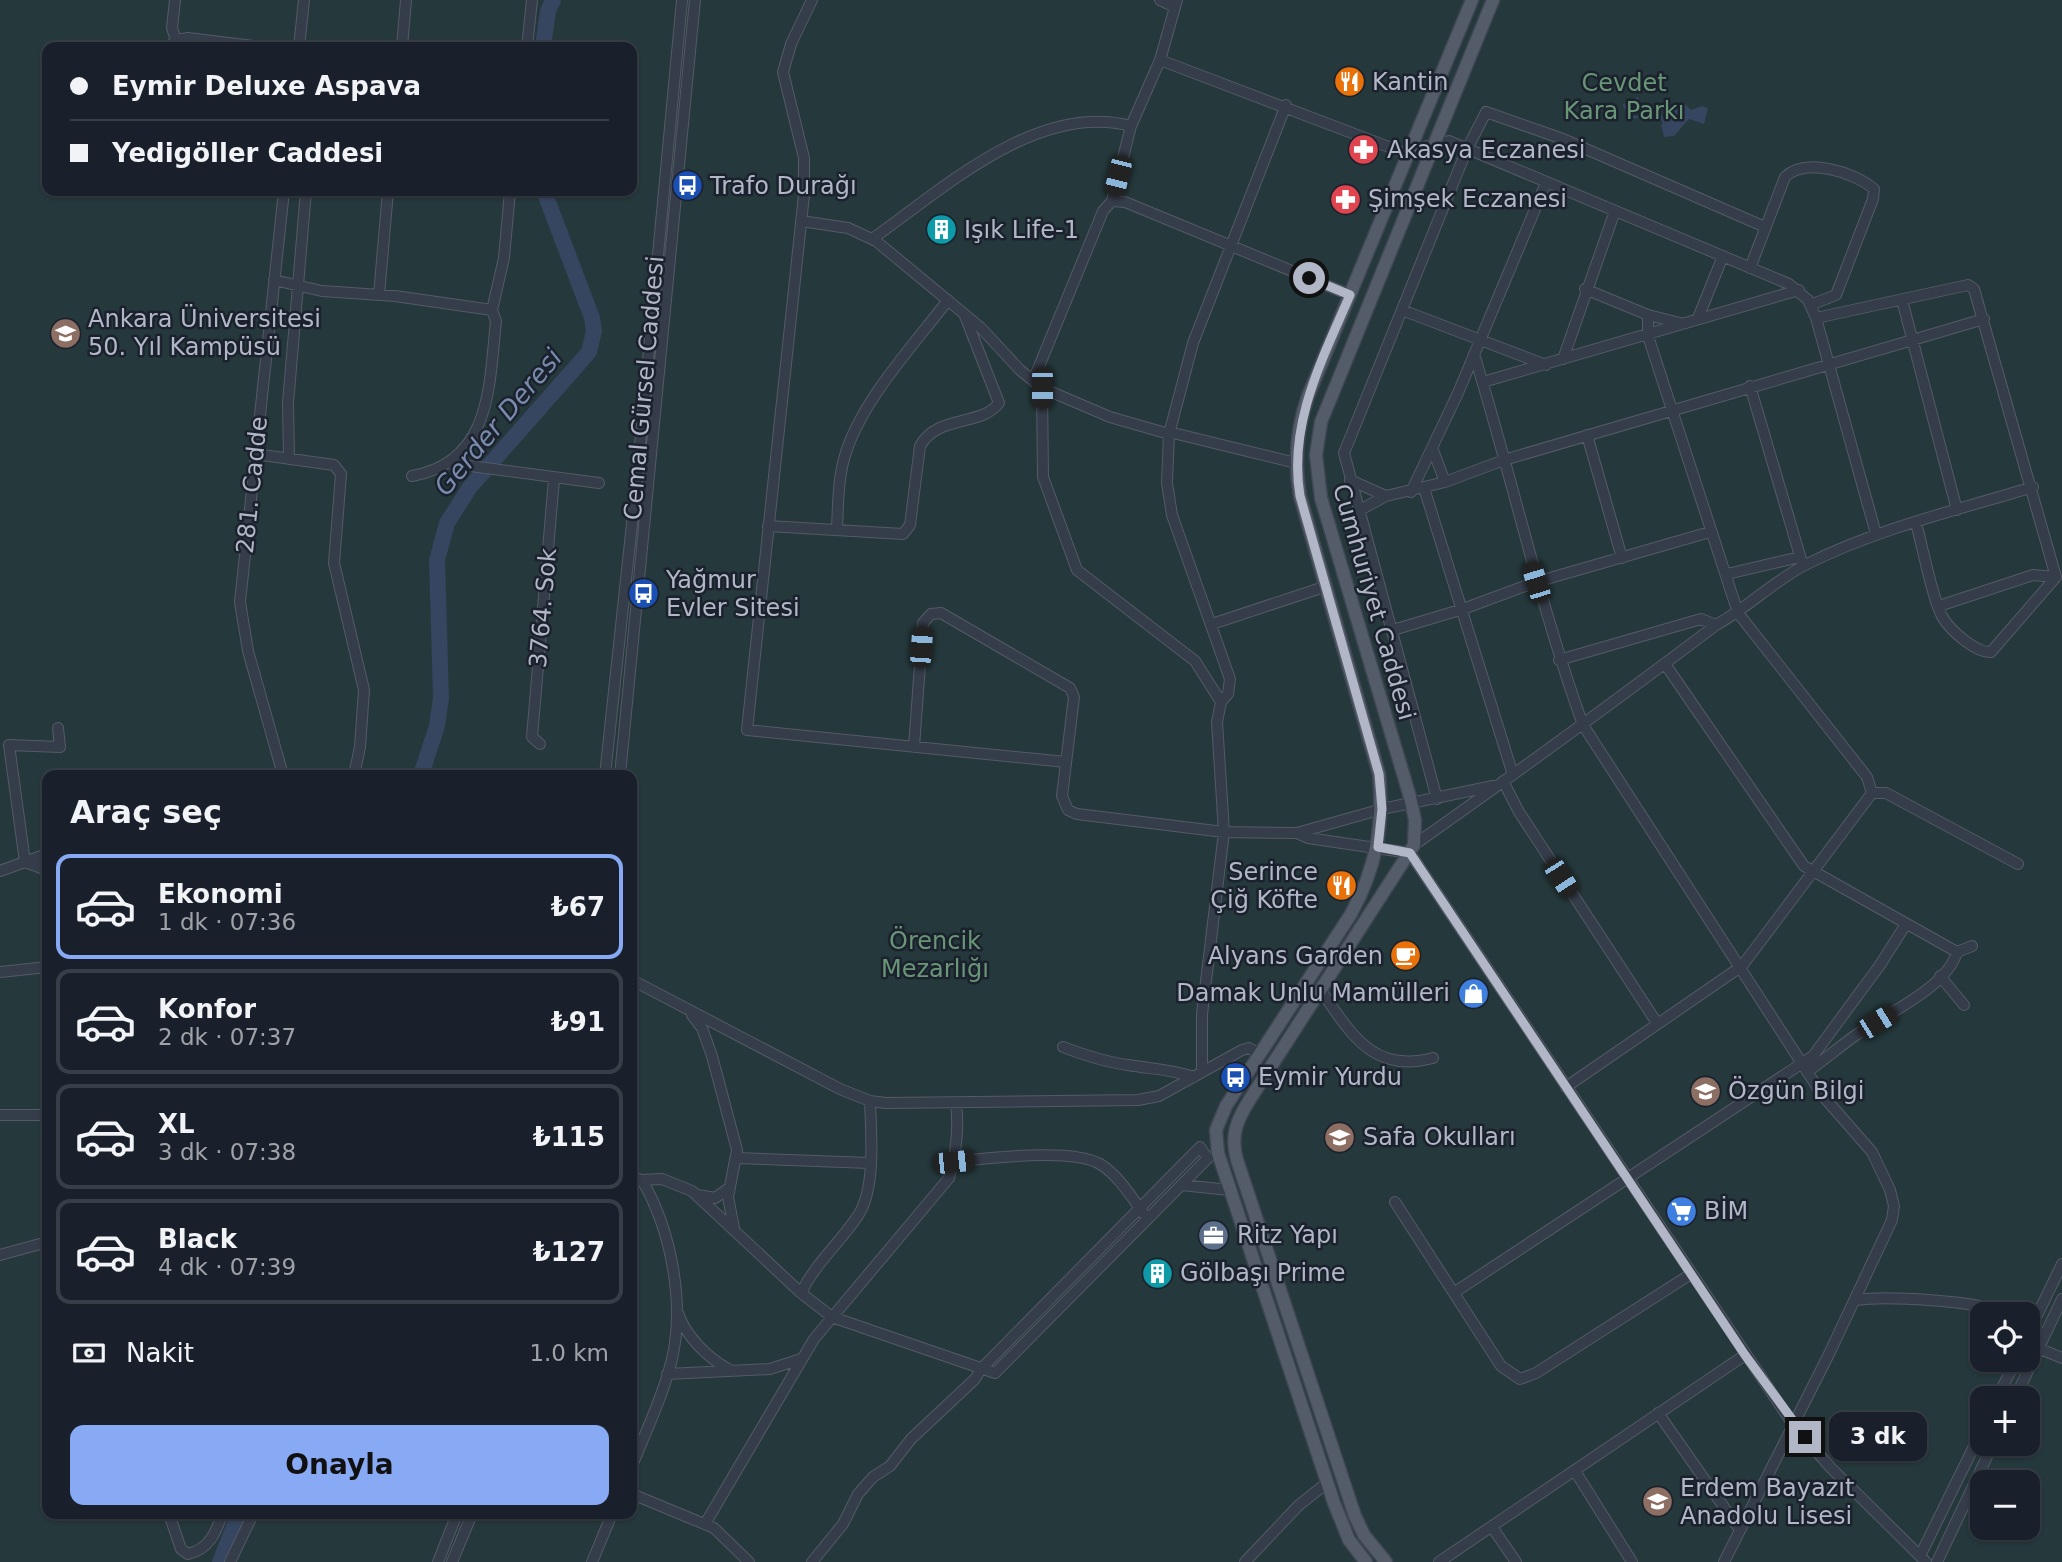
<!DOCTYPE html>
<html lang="tr">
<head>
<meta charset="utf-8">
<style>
  body { margin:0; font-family:"DejaVu Sans",sans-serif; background:#272d37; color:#f1f3f6; height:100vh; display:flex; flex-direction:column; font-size:26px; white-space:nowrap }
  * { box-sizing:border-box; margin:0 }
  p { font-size:23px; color:#9fa3a9 }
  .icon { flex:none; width:38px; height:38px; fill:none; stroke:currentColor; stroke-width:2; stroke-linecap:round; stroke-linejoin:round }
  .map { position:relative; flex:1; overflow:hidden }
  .side { position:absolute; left:42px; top:770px; width:595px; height:749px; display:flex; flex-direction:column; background:#1a202b; border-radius:14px; box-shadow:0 2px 5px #0004,0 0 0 2px #383e47 }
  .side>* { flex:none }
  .guide { position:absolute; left:42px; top:42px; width:595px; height:154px; border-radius:14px; box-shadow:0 2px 5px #0004,0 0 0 2px #383e47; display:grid; align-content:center; height:154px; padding:0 28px; background:#1a202b }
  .controls { position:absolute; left:1970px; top:1302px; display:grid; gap:14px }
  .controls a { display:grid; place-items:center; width:70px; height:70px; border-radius:14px; background:#1a202b; box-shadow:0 2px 5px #0004,0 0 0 2px #383e47; font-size:35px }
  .end { position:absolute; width:32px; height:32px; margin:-16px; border:9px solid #b1b7c6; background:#111; box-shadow:0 0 0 4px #111 }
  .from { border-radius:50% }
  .bubble { position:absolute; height:49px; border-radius:14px; background:#1a202b; box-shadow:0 2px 5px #0004,0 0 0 2px #383e47; font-size:23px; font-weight:600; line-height:49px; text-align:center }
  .car { position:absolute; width:21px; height:42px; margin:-21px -10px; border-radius:9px; box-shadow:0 0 5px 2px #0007; background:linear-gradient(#222 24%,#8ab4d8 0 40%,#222 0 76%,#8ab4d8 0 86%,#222 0) }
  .guide b { display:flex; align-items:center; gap:24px; height:66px; font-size:26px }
  .guide b+b { border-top:2px solid #383e47 }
  .guide i { width:18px; height:18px; background:#f1f3f6 }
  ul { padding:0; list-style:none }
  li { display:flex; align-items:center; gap:21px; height:105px; margin:0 14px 10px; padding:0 14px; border:4px solid #383e47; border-radius:14px }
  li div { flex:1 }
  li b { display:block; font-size:26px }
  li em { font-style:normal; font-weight:600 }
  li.active { border-color:#88aaf4 }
  li>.icon { width:63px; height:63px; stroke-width:1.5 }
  h2 { padding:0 28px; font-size:32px; line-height:84px }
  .pay { display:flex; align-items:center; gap:18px; height:77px; padding:0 28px; font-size:26px }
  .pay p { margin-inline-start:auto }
  .primary-button { display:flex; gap:14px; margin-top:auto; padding:14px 28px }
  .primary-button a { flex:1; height:80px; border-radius:14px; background:#88aaf4; color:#111; font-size:28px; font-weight:600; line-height:80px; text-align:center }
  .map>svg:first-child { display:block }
</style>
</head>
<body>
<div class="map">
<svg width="2062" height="1562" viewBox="0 0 2062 1562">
  <rect width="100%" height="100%" fill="#222b39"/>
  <path fill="#25383b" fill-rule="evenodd" d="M 0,0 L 2062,0 L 2062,1562 L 0,1562 ZM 47,47 L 632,47 L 632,191 L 47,191 ZM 47,775 L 632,775 L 632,1514 L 47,1514 ZM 1983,1314 L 2028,1314 L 2028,1360 L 1983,1360 ZM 1983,1398 L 2028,1398 L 2028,1444 L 1983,1444 ZM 1983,1482 L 2028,1482 L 2028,1528 L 1983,1528 Z"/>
  <path fill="#364560" d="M 1685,104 L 1691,110 L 1702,106 L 1708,108 L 1704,124 L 1689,119 L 1674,136 L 1664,137 L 1661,125 L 1675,108 Z"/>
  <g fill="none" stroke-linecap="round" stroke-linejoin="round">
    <path stroke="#364560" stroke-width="2.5" d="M 1637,98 L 1642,108 L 1655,107 L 1664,122
      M 1624,105 L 1631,117 L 1659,117"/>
    <path stroke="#364560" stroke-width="16" d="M 543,47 L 548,11 L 553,0
      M 421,775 L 437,726 L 441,698 L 437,560 L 447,523 L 470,487 L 589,352 L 594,331 L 592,318 L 544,191
      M 220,1562 L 239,1514"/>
    <defs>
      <path id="minor" d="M 175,0 L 172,28 L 176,40
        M 812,0 L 791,44 L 783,72 L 804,158 L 804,195 L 747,730 L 1066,762
        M 1160,0 L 1175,7
        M 169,47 L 176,40 L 188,38 L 262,47
        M 299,47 L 304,0
        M 402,47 L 406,0
        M 527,47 L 532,0
        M 1160,60 L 1177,0
        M 1112,201 L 1131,126 L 1160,60 L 1402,152 L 1449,141 L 1789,284 L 1808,300 L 1816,318 L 1876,534
        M 801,221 L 848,228 L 876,241 L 980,327 L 1020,370 L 1042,388 L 1110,417 L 1169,434
        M 872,239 C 943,189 1038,101 1131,126
        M 1750,268 L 1785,177 C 1806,157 1854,172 1874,189 L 1873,199 L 1836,295 L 1810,305
        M 274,280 L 322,291 L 395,296 L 492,310
        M 1585,289 L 1648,315 L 1680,323
        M 379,295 L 388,191
        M 1902,300 L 1957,510
        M 1402,310 L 1546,365
        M 1648,315 L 1648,336 L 1738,613 L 1867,777 L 1872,793
        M 1698,318 L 1723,256
        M 1816,318 L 1968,285 L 1974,289 L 2056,577 L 1991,652 C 1976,653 1951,631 1943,618 C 1933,602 1922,544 1916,523
        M 1474,354 C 1512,477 1539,603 1583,725 L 1823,1096 L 1872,1152 L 1890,1190 L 1894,1206 L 1892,1220 L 1829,1354 L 1724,1562
        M 1563,359 L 1615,211
        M 1033,381 L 1103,211 L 1112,201 L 1125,202 L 1350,295
        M 1483,382 L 1799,290
        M 1750,386 L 1803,566
        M 1042,388 L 1043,477 L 1077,570 L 1195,661 L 1221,702
        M 1169,432 L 1296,463
        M 1587,435 L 1622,558
        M 1433,450 L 1445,482
        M 255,454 L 334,465 L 341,474 L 334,563 L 364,690 L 360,747 L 354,775
        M 289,459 L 288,403 L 306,191
        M 448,463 L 599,483
        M 412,476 C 492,462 489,385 496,321 L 492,310 L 504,258 L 510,191
        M 1350,480 L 1386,496
        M 1424,488 L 1513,775
        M 1411,492 L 1458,393 L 1546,183
        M 1358,511 L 1386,496 L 1445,482 L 1504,460 L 1984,319
        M 768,526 L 903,534 L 910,525 L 920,446 C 938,414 981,427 999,403 L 965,316
        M 837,529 C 838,506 838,481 844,459 C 859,403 913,346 948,300
        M 1727,574 L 1800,557
        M 1939,606 L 2033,575 L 2056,577
        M 1212,624 L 1327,586
        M 1393,630 L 1463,609 L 1536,582 L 1710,532
        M 1559,660 L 1701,619 L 1716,625
        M 1665,664 L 1804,866 L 1957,952 L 1972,946
        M 540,744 L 532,737 L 554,479
        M 914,747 L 923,623 L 931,614 L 941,613 L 1070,688 L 1074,697 L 1062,796 L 1068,810 L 1077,814 L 1224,832 L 1297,833 L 1382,809 L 1493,786
        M 283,775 L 248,651 L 240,602 L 284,191
        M 605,775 L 637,477 L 682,0
        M 620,775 L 695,0
        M 1503,781 L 1519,812 L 1657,1023
        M 1437,799 L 1344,453 L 1467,149 L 1486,112 L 1563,139 L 1765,227
        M 1297,833 L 1308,838 L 1410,853 L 1792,1423 L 1830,1467 L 1926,1562
        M 1414,845 C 1516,773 1617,700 1716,625 C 1747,608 1774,581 1805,565 C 1876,529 1957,510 2033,487
        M 47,854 L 25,862 L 9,745 L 60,747 L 58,728
        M 0,871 L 25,862 L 47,870
        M 0,972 L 47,967
        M 1940,976 L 1964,1005
        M 632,980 L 840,1089 L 870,1101 L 886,1103 L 1138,1100 L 1159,1096 L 1242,1050 L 1249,1048 L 1260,1054
        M 1321,991 C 1351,1033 1372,1074 1433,1058
        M 692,1015 L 702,1028 L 712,1056 L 737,1150 L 728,1197 L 734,1228
        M 1063,1047 C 1084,1055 1105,1062 1128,1065 C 1152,1069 1170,1069 1194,1077
        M 1202,1072 L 1202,1014 L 1224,832 L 1217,722 L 1221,702 L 1228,694 L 1230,679 L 1172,515 L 1167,483 L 1169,434 L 1193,343 L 1286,105
        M 1807,1072 C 1824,1060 1839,1047 1856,1035 C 1884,1015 1947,988 1957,952
        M 1566,1087 L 1742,966 L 1872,793 L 1886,793 L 2018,864
        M 0,1115 L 47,1115
        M 736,1158 L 870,1163
        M 954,1162 C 986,1158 1073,1148 1100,1164 C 1118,1175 1131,1196 1143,1213
        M 632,1177 L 642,1180 L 662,1179 L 692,1191 L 801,1293 L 832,1317 L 995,1373 L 1208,1158 L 1204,1153
        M 1181,1185 L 1230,1190
        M 698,1195 L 715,1198 L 729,1188
        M 1395,1202 L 1501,1366 L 1520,1379 L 1536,1373 L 1691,1274
        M 0,1255 L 47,1242
        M 1455,1292 L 1813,1056 L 1880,965 L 1906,924
        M 801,1293 C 816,1262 841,1242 859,1214 C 876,1186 871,1132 870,1101
        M 1856,1300 C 1883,1296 1982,1300 2003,1314
        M 678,1313 C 686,1337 709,1359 730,1370
        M 2028,1334 L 2062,1264
        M 47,1343 L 47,1391
        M 2028,1344 L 2062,1358
        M 667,1374 L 770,1369 L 801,1359
        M 1997,1398 L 2016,1360
        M 2015,1398 L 2062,1299
        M 1658,1413 L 1740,1530
        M 632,1466 C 646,1431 663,1396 672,1359 C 685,1302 671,1230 642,1180
        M 1575,1471 L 1632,1562
        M 632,1494 L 714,1528 L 749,1562
        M 169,1514 L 181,1549 L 188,1554 C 209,1549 216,1533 222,1514
        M 705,1524 L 814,1339 L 949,1178 C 956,1154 959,1128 956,1103
        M 1492,1527 L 1516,1562
        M 1920,1556 L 1983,1428
        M 230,1562 L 253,1514
        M 438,1562 L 457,1514
        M 452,1562 L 472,1514
        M 592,1562 L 612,1514
        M 812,1562 L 843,1524 L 858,1494 L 873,1477 L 890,1466 L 911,1439 L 975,1379 L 981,1369 L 1200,1147 L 1204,1153
        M 1245,1562 L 1299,1505 L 1328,1482
        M 1439,1562 L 1745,1355
        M 1937,1562 L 1993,1444"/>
      <path id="major" d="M 1366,1562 L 1349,1540 L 1334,1503 L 1218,1153 L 1216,1130 L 1226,1106 L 1351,914 C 1376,868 1384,826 1379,774 L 1300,496 C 1294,462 1296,430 1308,396 L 1472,0
        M 1386,1562 L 1364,1535 L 1355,1516 L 1237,1160 C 1230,1135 1237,1120 1250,1099 L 1414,845 L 1415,820 L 1410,797 L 1321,498 L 1316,455 L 1321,422 L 1493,0"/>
    </defs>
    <use href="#minor" stroke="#545a67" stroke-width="12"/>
    <use href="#major" stroke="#3f4653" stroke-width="15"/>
    <use href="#minor" stroke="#363d4a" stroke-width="10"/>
    <use href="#major" stroke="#545c6a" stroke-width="12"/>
  </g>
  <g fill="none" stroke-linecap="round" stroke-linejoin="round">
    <path stroke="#b1b7c6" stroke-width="9" d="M 1309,278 L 1350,295 C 1322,360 1288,424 1300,496 L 1379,774 L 1382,809 L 1378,847 L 1410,853 L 1745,1355 L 1805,1437"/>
  </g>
  <defs>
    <symbol id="restaurant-disc" viewBox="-11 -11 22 22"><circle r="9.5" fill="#e8710a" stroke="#1b222e"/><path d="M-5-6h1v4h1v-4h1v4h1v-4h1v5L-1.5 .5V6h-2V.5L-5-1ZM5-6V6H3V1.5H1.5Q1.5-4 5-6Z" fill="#fff"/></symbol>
    <symbol id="pharmacy-disc" viewBox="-11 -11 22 22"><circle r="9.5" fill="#e0444e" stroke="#1b222e"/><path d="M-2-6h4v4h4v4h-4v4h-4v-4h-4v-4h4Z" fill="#fff"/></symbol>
    <symbol id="bus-disc" viewBox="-11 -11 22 22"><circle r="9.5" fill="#1a4fb4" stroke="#1b222e"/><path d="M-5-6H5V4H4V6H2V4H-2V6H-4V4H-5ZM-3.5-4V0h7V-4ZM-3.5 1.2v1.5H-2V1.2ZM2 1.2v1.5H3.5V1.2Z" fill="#fff"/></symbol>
    <symbol id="building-disc" viewBox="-11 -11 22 22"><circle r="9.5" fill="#0f9aa8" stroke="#1b222e"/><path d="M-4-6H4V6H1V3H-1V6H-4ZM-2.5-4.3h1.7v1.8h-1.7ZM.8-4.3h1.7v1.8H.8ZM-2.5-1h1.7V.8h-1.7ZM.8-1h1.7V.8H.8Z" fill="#fff"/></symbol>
    <symbol id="university-disc" viewBox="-11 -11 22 22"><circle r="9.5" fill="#8d6e63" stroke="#1b222e"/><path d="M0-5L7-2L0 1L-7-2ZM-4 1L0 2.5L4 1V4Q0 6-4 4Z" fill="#fff"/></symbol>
    <symbol id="cafe-disc" viewBox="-11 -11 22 22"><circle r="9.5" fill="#e8710a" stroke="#1b222e"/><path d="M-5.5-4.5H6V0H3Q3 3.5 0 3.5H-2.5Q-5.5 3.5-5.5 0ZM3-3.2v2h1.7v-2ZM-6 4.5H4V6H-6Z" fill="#fff"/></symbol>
    <symbol id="shop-disc" viewBox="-11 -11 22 22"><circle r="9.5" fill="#3f7fe0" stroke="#1b222e"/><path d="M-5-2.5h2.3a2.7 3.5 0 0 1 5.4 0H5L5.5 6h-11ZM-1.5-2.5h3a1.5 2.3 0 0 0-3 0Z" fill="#fff"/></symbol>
    <symbol id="school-disc" viewBox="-11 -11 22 22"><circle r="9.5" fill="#8d6e63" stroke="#1b222e"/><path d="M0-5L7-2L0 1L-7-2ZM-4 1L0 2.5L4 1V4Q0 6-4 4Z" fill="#fff"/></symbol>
    <symbol id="supermarket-disc" viewBox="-11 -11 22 22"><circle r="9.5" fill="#3f7fe0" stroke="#1b222e"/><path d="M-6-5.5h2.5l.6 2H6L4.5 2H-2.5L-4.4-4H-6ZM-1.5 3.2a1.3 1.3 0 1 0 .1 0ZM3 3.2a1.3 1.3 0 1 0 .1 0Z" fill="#fff"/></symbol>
    <symbol id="office-disc" viewBox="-11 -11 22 22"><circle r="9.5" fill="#5c6f8a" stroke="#1b222e"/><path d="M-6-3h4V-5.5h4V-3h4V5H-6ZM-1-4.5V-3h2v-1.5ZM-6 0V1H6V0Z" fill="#fff"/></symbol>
  </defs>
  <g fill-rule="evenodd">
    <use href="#restaurant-disc" x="1332" y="64" width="35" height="35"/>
    <use href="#pharmacy-disc" x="1346" y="132" width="35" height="35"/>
    <use href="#bus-disc" x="670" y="168" width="35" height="35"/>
    <use href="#pharmacy-disc" x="1328" y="182" width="35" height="35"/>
    <use href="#building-disc" x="924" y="212" width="35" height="35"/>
    <use href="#university-disc" x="48" y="316" width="35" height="35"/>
    <use href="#bus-disc" x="626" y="576" width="35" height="35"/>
    <use href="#restaurant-disc" x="1324" y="868" width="35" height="35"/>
    <use href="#cafe-disc" x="1388" y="938" width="35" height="35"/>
    <use href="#shop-disc" x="1456" y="976" width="35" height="35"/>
    <use href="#bus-disc" x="1218" y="1060" width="35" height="35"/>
    <use href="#school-disc" x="1688" y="1074" width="35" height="35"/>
    <use href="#school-disc" x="1322" y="1120" width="35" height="35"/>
    <use href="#supermarket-disc" x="1664" y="1194" width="35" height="35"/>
    <use href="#office-disc" x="1196" y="1218" width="35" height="35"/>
    <use href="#building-disc" x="1140" y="1256" width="35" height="35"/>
    <use href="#school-disc" x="1640" y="1484" width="35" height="35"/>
  </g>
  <g text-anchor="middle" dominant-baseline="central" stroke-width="5" stroke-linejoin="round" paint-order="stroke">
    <g font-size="24" fill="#b1b7c6" stroke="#1b222e" text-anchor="start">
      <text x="1372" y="82">Kantin</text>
      <text x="1387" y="150">Akasya Eczanesi</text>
      <text x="710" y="186">Trafo Durağı</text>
      <text x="1368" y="199">Şimşek Eczanesi</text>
      <text x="964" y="230">Işık Life-1</text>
      <text x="88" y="319">Ankara Üniversitesi<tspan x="88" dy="28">50. Yıl Kampüsü</tspan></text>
      <text x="666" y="580">Yağmur<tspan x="666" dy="28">Evler Sitesi</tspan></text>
      <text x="1318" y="872" text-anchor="end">Serince<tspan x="1318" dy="28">Çiğ Köfte</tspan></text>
      <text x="1383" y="956" text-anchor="end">Alyans Garden</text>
      <text x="1450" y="993" text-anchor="end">Damak Unlu Mamülleri</text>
      <text x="1258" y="1077">Eymir Yurdu</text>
      <text x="1728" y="1091">Özgün Bilgi</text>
      <text x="1363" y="1137">Safa Okulları</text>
      <text x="1704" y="1211">BİM</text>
      <text x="1237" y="1235">Ritz Yapı</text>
      <text x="1180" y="1273">Gölbaşı Prime</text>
      <text x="1680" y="1488">Erdem Bayazıt<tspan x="1680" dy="28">Anadolu Lisesi</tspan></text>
    </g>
    <g font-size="24" fill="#699676" stroke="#1b222e">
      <text x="1624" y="83">Cevdet<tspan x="1624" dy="28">Kara Parkı</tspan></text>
      <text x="935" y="941">Örencik<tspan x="935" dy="28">Mezarlığı</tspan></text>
    </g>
    <g font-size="24" fill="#b1b7c6" stroke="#1b222e">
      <text transform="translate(644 388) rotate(-85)">Cemal Gürsel Caddesi</text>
      <text transform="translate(252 485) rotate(-84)">281. Cadde</text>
      <text transform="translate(1374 602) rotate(74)">Cumhuriyet Caddesi</text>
      <text transform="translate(543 608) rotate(-85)">3764. Sok</text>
    </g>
    <g font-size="26" font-style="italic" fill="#7a8cad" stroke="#1b222e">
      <text transform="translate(498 422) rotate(-50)">Gerder Deresi</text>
    </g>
  </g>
</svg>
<div class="controls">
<a><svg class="icon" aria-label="locate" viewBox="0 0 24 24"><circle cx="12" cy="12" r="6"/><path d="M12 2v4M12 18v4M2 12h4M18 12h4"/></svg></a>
<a>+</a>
<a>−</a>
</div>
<i class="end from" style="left:1309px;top:278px"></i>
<i class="end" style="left:1805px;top:1437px"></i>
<div class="bubble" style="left:1829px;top:1412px;width:98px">3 dk</div>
<i class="car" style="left:1118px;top:176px;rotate:194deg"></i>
<i class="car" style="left:1042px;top:388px;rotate:180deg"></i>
<i class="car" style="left:1536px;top:582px;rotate:343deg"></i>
<i class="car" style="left:921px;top:647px;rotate:4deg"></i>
<i class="car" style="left:1561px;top:878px;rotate:147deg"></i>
<i class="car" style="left:1877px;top:1022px;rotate:58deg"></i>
<i class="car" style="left:954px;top:1162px;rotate:84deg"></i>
<div class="guide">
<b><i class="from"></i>Eymir Deluxe Aspava</b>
<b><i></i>Yedigöller Caddesi</b>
</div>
<section class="side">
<h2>Araç seç</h2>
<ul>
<li class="active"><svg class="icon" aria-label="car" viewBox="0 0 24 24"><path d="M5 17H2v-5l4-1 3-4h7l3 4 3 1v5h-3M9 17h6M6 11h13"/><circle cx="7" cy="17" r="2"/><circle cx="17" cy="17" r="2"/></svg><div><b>Ekonomi</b><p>1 dk · 07:36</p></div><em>₺67</em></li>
<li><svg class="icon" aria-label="car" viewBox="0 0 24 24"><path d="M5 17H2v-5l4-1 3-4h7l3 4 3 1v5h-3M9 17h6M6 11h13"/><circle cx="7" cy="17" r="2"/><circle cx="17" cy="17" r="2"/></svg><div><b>Konfor</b><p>2 dk · 07:37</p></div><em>₺91</em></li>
<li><svg class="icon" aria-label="car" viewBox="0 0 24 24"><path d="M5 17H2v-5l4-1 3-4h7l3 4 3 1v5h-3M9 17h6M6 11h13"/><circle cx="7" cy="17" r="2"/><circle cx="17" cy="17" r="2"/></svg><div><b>XL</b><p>3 dk · 07:38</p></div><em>₺115</em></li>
<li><svg class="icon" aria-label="car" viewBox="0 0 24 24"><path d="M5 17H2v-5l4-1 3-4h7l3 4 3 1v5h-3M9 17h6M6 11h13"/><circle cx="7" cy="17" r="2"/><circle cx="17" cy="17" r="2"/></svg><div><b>Black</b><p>4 dk · 07:39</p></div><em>₺127</em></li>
</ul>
<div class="pay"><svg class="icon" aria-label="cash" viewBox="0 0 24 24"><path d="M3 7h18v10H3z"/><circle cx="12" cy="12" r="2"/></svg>Nakit<p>1.0 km</p></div>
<div class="primary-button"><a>Onayla</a></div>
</section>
</div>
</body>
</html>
